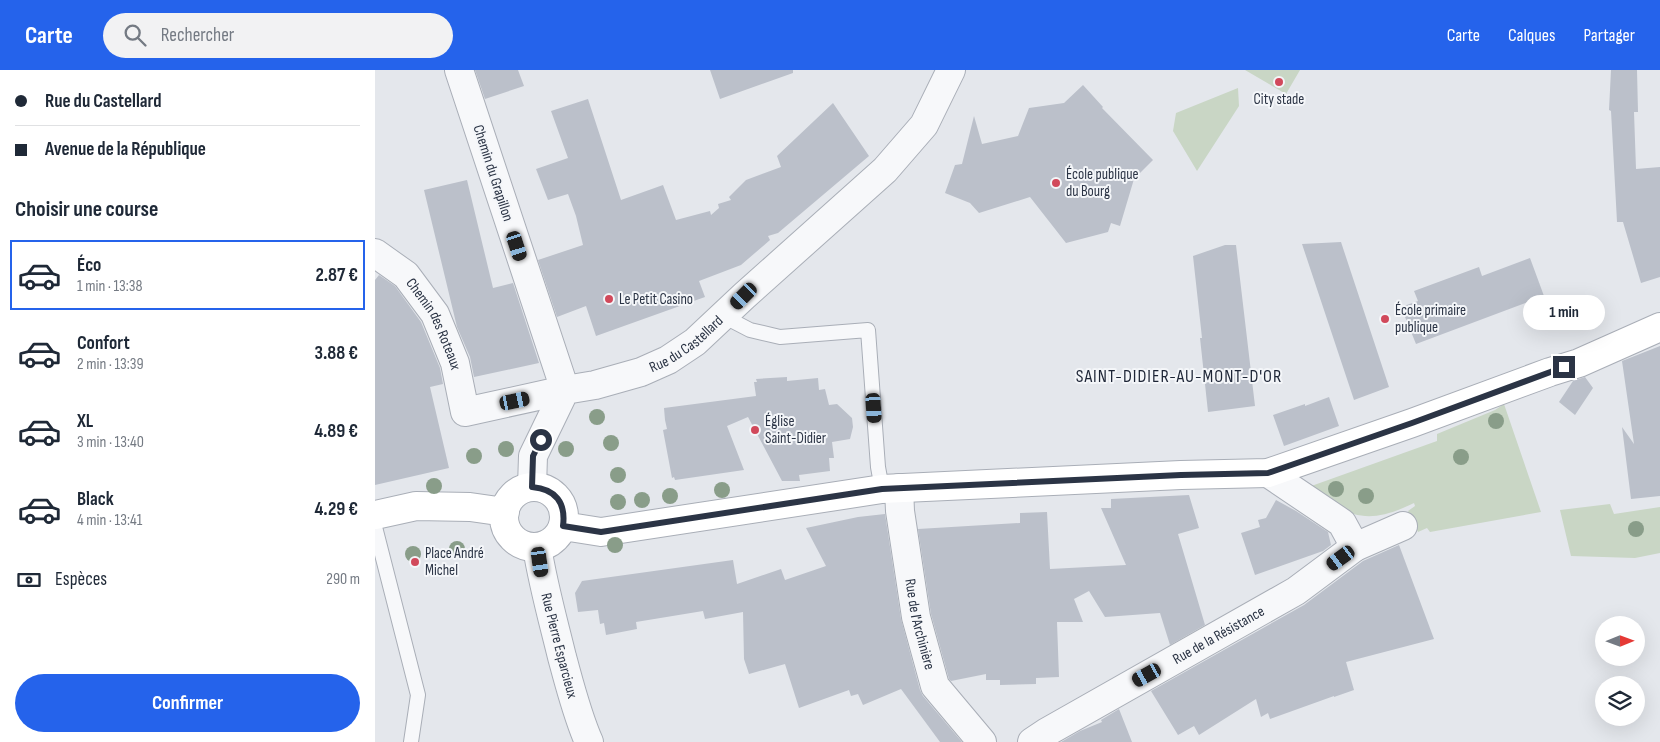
<!DOCTYPE html>
<html lang="fr">
<head>
<meta charset="utf-8">
<style>
  body { margin:0; font-family:"Sofia Sans Condensed",sans-serif; background:#f2f2f3; color:#1f2937; height:100vh; display:flex; flex-direction:column; font-size:19px; white-space:nowrap }
  * { box-sizing:border-box; margin:0 }
  p { font-size:16px; color:#747a83 }
  .icon { flex:none; width:28px; height:28px; fill:none; stroke:currentColor; stroke-width:2; stroke-linecap:round; stroke-linejoin:round }
  .map { position:relative; flex:1; overflow:hidden }
  .drawer { display:flex; flex-direction:column; background:#fff; width:375px }
  .drawer>* { flex:none }
  .top-card { display:grid; align-content:center; height:110px; padding:0 15px; background:#fff }
  .needle { width:32px; rotate:89deg }
  .controls { position:absolute; left:1220px; top:546px; display:grid; gap:10px }
  .controls a { display:grid; place-items:center; width:50px; height:50px; border-radius:50%; background:#fff; box-shadow:0 5px 20px #0002; font-size:25px }
  .end { position:absolute; width:22px; height:22px; margin:-11px; border:6px solid #2b3445; background:#fff; box-shadow:0 0 0 2px #fff }
  .from { border-radius:50% }
  .bubble { position:absolute; height:35px; border-radius:18px; background:#fff; box-shadow:0 5px 20px #0002; font-size:16px; font-weight:700; line-height:35px; text-align:center }
  .car { position:absolute; width:15px; height:30px; margin:-15px -8px; border-radius:6px; box-shadow:0 0 4px 1px #0007; background:linear-gradient(#222 24%,#8ab4d8 0 40%,#222 0 76%,#8ab4d8 0 86%,#222 0) }
  .top-card b { display:flex; align-items:center; gap:18px; height:48px; font-size:19px }
  .top-card b+b { border-top:1px solid #e0e1e3 }
  .top-card i { width:12px; height:12px; background:#1f2937 }
  ul { padding:0; list-style:none }
  li { display:flex; align-items:center; gap:15px; height:70px; margin:0 10px 8px; padding:0 5px; border:2px solid transparent; border-radius:0px }
  li div { flex:1 }
  li b { display:block; font-size:19px }
  li em { font-style:normal; font-weight:700 }
  li.selected { border-color:#2563eb }
  li>.icon { width:45px; height:45px; stroke-width:1.5 }
  h2 { padding:0 15px; font-size:22px; line-height:60px }
  .pay { display:flex; align-items:center; gap:12px; height:55px; padding:0 15px; font-size:19px }
  .pay p { margin-inline-start:auto }
  .button { display:flex; gap:10px; margin-top:auto; padding:10px 15px }
  .button a { flex:1; height:58px; border-radius:30px; background:#2563eb; color:#fff; font-size:20px; font-weight:700; line-height:58px; text-align:center }
  header { display:flex; align-items:center; gap:30px; box-sizing:border-box; height:70px; padding:0 25px; background:#2563eb; color:#fff }
  header strong { font-size:24px }
  nav { display:flex; gap:28px; margin-inline-start:auto; font-size:18px }
  .search { width:350px; height:45px; background:#f2f2f3; display:flex; align-items:center; gap:12px; box-sizing:border-box; padding:0 18px; border-radius:28px; color:#747a83; font-size:19px }
  main { display:flex; flex:1; min-height:0 }
  .map>svg:first-child { display:block }
</style>
</head>
<body>
<header>
<strong>Carte</strong>
<div class="search"><svg class="icon" aria-label="search" viewBox="0 0 24 24"><circle cx="10" cy="10" r="6"/><path d="M15 15l6 6"/></svg>Rechercher</div>
<nav><a>Carte</a><a>Calques</a><a>Partager</a></nav>
</header>
<main>
<section class="drawer">
<div class="top-card">
<b><i class="from"></i>Rue du Castellard</b>
<b><i></i>Avenue de la République</b>
</div>
<h2>Choisir une course</h2>
<ul>
<li class="selected"><svg class="icon" aria-label="car" viewBox="0 0 24 24"><path d="M5 17H2v-5l4-1 3-4h7l3 4 3 1v5h-3M9 17h6M6 11h13"/><circle cx="7" cy="17" r="2"/><circle cx="17" cy="17" r="2"/></svg><div><b>Éco</b><p>1 min · 13:38</p></div><em>2.87 €</em></li>
<li><svg class="icon" aria-label="car" viewBox="0 0 24 24"><path d="M5 17H2v-5l4-1 3-4h7l3 4 3 1v5h-3M9 17h6M6 11h13"/><circle cx="7" cy="17" r="2"/><circle cx="17" cy="17" r="2"/></svg><div><b>Confort</b><p>2 min · 13:39</p></div><em>3.88 €</em></li>
<li><svg class="icon" aria-label="car" viewBox="0 0 24 24"><path d="M5 17H2v-5l4-1 3-4h7l3 4 3 1v5h-3M9 17h6M6 11h13"/><circle cx="7" cy="17" r="2"/><circle cx="17" cy="17" r="2"/></svg><div><b>XL</b><p>3 min · 13:40</p></div><em>4.89 €</em></li>
<li><svg class="icon" aria-label="car" viewBox="0 0 24 24"><path d="M5 17H2v-5l4-1 3-4h7l3 4 3 1v5h-3M9 17h6M6 11h13"/><circle cx="7" cy="17" r="2"/><circle cx="17" cy="17" r="2"/></svg><div><b>Black</b><p>4 min · 13:41</p></div><em>4.29 €</em></li>
</ul>
<div class="pay"><svg class="icon" aria-label="cash" viewBox="0 0 24 24"><path d="M3 7h18v10H3z"/><circle cx="12" cy="12" r="2"/></svg>Espèces<p>290 m</p></div>
<div class="button"><a>Confirmer</a></div>
</section>
<div class="map">
<svg width="1285" height="672" viewBox="0 0 1285 672">
  <rect width="100%" height="100%" fill="#e4e7ec"/>
  <path fill="#c9d6c5" d="M 870,0 L 925,0 L 911,24 Z
    M 863,18 L 864,36 L 822,101 L 798,61 L 801,43 Z
    M 1129,334 L 1166,442 L 1055,462 L 1052,458 L 1043,462 L 1033,441 L 1040,436 L 1039,433 C 988,458 974,444 928,419 L 1062,371 L 1062,364 L 1120,340 Z
    M 1235,434 L 1239,444 L 1285,437 L 1285,483 L 1260,488 L 1196,486 L 1185,440 Z"/>
  <path fill="#bbc0ca" d="M 100,0 L 143,0 L 149,16 L 110,29 Z
    M 335,0 L 418,0 L 418,3 L 345,29 Z
    M 1236,0 L 1262,0 L 1263,42 L 1259,42 L 1261,99 L 1285,97 L 1285,207 L 1266,213 L 1248,152 L 1242,152 L 1236,41 L 1234,40 Z
    M 708,15 L 728,37 L 727,38 L 778,90 L 759,109 L 745,156 L 736,153 L 733,162 L 691,173 L 655,127 L 604,143 L 595,133 L 570,123 L 580,95 L 587,94 L 599,46 L 607,74 L 643,66 L 654,38 L 689,33 Z
    M 213,29 L 246,130 L 288,115 L 301,150 L 335,141 L 336,145 L 344,138 L 343,134 L 356,130 L 354,127 L 371,110 L 406,97 L 402,86 L 458,33 L 494,86 L 403,163 L 393,166 L 395,170 L 366,195 L 324,211 L 330,227 L 221,266 L 211,236 L 182,247 L 163,190 L 208,175 L 201,146 L 193,124 L 173,130 L 161,99 L 193,88 L 176,41 Z
    M 92,110 L 118,218 L 138,213 L 164,293 L 99,307 L 95,287 L 82,257 L 49,120 Z
    M 966,172 L 1014,317 L 979,330 L 927,174 Z
    M 850,175 L 861,175 L 880,336 L 833,342 L 825,268 L 827,268 L 818,186 Z
    M 1155,188 L 1169,226 L 1041,274 L 1026,237 L 1043,231 L 1039,221 L 1104,197 L 1107,206 Z
    M 4,205 L 20,216 L 46,252 L 65,298 L 68,314 L 55,317 L 74,398 L 0,415 L 0,210 Z
    M 1285,276 L 1285,426 L 1256,429 L 1247,357 L 1259,374 L 1247,291 Z
    M 412,307 L 412,311 L 443,308 L 444,320 L 450,319 L 454,335 L 462,334 L 477,348 L 478,357 L 475,369 L 457,372 L 459,388 L 454,388 L 455,401 L 424,405 L 425,411 L 407,411 L 373,347 L 352,356 L 369,400 L 300,410 L 299,407 L 297,408 L 288,360 L 292,359 L 290,350 L 289,338 L 381,326 L 379,312 L 382,312 L 381,309 Z
    M 1210,307 L 1218,318 L 1200,345 L 1184,332 L 1198,311 Z
    M 954,327 L 964,356 L 909,376 L 898,345 L 930,334 L 930,336 Z
    M 814,425 L 824,458 L 803,464 L 830,555 L 795,575 L 785,543 L 730,547 L 714,521 L 699,529 L 708,552 L 682,552 L 684,607 L 661,608 L 661,614 L 625,615 L 625,610 L 611,610 L 611,604 L 576,611 L 574,609 L 556,544 L 543,459 L 645,453 L 645,443 L 672,442 L 675,499 L 751,495 L 726,438 L 736,438 L 736,429 Z
    M 901,430 L 921,441 L 953,462 L 956,475 L 948,481 L 880,505 L 866,463 L 885,457 L 883,450 L 891,448 Z
    M 510,444 L 526,549 L 545,620 L 548,626 L 587,672 L 565,672 L 526,619 L 488,635 L 483,624 L 476,626 L 474,620 L 424,638 L 410,594 L 374,604 L 369,589 L 368,542 L 330,549 L 328,541 L 261,552 L 262,559 L 231,565 L 229,553 L 225,554 L 223,540 L 203,542 L 200,523 L 207,511 L 358,490 L 362,514 L 406,499 L 410,510 L 451,496 L 431,458 L 483,447 Z
    M 1024,475 L 1059,569 L 971,592 L 979,620 L 959,627 L 959,626 L 895,649 L 893,643 L 886,647 L 881,629 L 824,665 L 819,656 L 803,665 L 776,621 L 929,535 L 988,491 Z
    M 744,639 L 757,672 L 686,672 L 705,661 L 727,652 L 726,650 Z"/>
  <g fill="none" stroke-linecap="round" stroke-linejoin="round">
    <defs>
      <path id="service" d="M 348,246 L 375,260 L 405,267 L 493,260 L 503,397 L 507,419
        M 0,457 L 43,625 L 36,672"/>
      <g id="minor">
        <path id="s1" d="M 0,183 L 31,205 L 60,244 L 80,293 L 90,342 L 190,320 L 84,0"/>
        <path d="M 893,403 L 967,453 L 980,477"/>
        <path id="s2" d="M 524,418 L 525,441 L 541,547 L 560,616 L 607,672"/>
        <path id="s3" d="M 162,477 C 168,515 178,550 187,587 C 195,616 202,645 214,672"/>
        <path id="s4" d="M 657,672 L 672,662 L 921,521 L 980,477 L 1028,456"/>
      </g>
      <g id="tertiary">
        <path id="s5" d="M 157,417 L 158,386 L 190,320 L 220,315 L 266,302 L 293,290 L 320,272 L 369,226 L 510,100 L 549,55 L 576,0"/>
      </g>
      <path id="secondary" d="M129 447a30 30 0 1 1 60 0a30 30 0 1 1-60 0Z
        M 0,445 L 41,436 L 95,437 L 130,442
        M 188,456 L 226,462 L 507,419 L 806,405 L 893,403 L 1037,353 L 1175,302 L 1204,293 L 1285,257"/>
    </defs>
    <use href="#service" stroke="#a9aeb7" stroke-width="16"/>
    <use href="#minor" stroke="#a9aeb7" stroke-width="30"/>
    <use href="#tertiary" stroke="#a9aeb7" stroke-width="30"/>
    <use href="#secondary" stroke="#a9aeb7" stroke-width="30"/>
    <use href="#service" stroke="#f7f8fa" stroke-width="14"/>
    <use href="#minor" stroke="#f7f8fa" stroke-width="28"/>
    <use href="#tertiary" stroke="#f7f8fa" stroke-width="28"/>
    <use href="#secondary" stroke="#fff" stroke-width="28"/>
  </g>
  <g fill="#899d89">
    <circle cx="222" cy="347" r="8"/>
    <circle cx="1121" cy="351" r="8"/>
    <circle cx="236" cy="373" r="8"/>
    <circle cx="131" cy="379" r="8"/>
    <circle cx="191" cy="379" r="8"/>
    <circle cx="99" cy="386" r="8"/>
    <circle cx="1086" cy="387" r="8"/>
    <circle cx="243" cy="405" r="8"/>
    <circle cx="59" cy="416" r="8"/>
    <circle cx="961" cy="419" r="8"/>
    <circle cx="347" cy="420" r="8"/>
    <circle cx="295" cy="426" r="8"/>
    <circle cx="991" cy="426" r="8"/>
    <circle cx="267" cy="430" r="8"/>
    <circle cx="243" cy="432" r="8"/>
    <circle cx="1261" cy="459" r="8"/>
    <circle cx="240" cy="475" r="8"/>
    <circle cx="82" cy="479" r="8"/>
    <circle cx="38" cy="484" r="8"/>
  </g>
  <g fill="none" stroke-linecap="round" stroke-linejoin="round">
    <path stroke="#2b3445" stroke-width="6" d="M 166,370 L 158,386 L 157,417 C 181,419 191,433 188,456 L 226,462 L 507,419 L 806,405 L 893,403 L 1037,353 L 1189,297"/>
  </g>
  <g fill="#d1495b" stroke="#f4f6f9" stroke-width="2">
    <circle cx="904" cy="12" r="5"/>
    <circle cx="681" cy="113" r="5"/>
    <circle cx="234" cy="229" r="5"/>
    <circle cx="1010" cy="249" r="5"/>
    <circle cx="380" cy="360" r="5"/>
    <circle cx="40" cy="492" r="5"/>
  </g>
  <g text-anchor="middle" dominant-baseline="central" stroke-width="4" stroke-linejoin="round" paint-order="stroke">
    <g font-size="15" fill="#2b3445" stroke="#f4f6f9" text-anchor="start">
      <text x="904" y="29" text-anchor="middle">City stade</text>
      <text x="691" y="104">École publique<tspan x="691" dy="17">du Bourg</tspan></text>
      <text x="244" y="229">Le Petit Casino</text>
      <text x="1020" y="240">École primaire<tspan x="1020" dy="17">publique</tspan></text>
      <text x="390" y="351">Église<tspan x="390" dy="17">Saint-Didier</tspan></text>
      <text x="50" y="483">Place André<tspan x="50" dy="17">Michel</tspan></text>
    </g>
    <g font-size="15" fill="#2b3445" stroke="#f4f6f9">
      <text transform="translate(118 103) rotate(72)">Chemin du Grapillon</text>
      <text stroke="none"><textPath href="#s1" startOffset="95">Chemin des Roteaux</textPath></text>
      <text stroke="none"><textPath href="#s5" startOffset="236">Rue du Castellard</textPath></text>
      <text stroke="none"><textPath href="#s2" startOffset="138">Rue de l'Archinière</textPath></text>
      <text stroke="none"><textPath href="#s4" startOffset="215">Rue de la Résistance</textPath></text>
      <text stroke="none"><textPath href="#s3" startOffset="101">Rue Pierre Esparcieux</textPath></text>
    </g>
    <g font-size="18" letter-spacing="1" fill="#1d2536" stroke="#f4f6f9">
      <text x="804" y="306">SAINT-DIDIER-AU-MONT-D'OR</text>
    </g>
  </g>
</svg>
<div class="controls">
<a><svg class="needle" viewBox="-14 -14 28 28"><path d="M0-13l5 13h-10z" fill="#e53935"/><path d="M0 13l5-13h-10z" fill="#747a83"/></svg></a>
<a><svg class="icon" aria-label="layers" viewBox="0 0 24 24"><path d="M12 4l9 5-9 5-9-5zM3 14l9 5 9-5"/></svg></a>
</div>
<i class="end from" style="left:166px;top:370px"></i>
<i class="end" style="left:1189px;top:297px"></i>
<div class="bubble" style="left:1148px;top:225px;width:82px">1 min</div>
<i class="car" style="left:142px;top:176px;rotate:162deg"></i>
<i class="car" style="left:369px;top:226px;rotate:225deg"></i>
<i class="car" style="left:140px;top:331px;rotate:78deg"></i>
<i class="car" style="left:499px;top:338px;rotate:176deg"></i>
<i class="car" style="left:966px;top:488px;rotate:234deg"></i>
<i class="car" style="left:165px;top:492px;rotate:172deg"></i>
<i class="car" style="left:772px;top:605px;rotate:241deg"></i>
</div>
</main>
</body>
</html>
